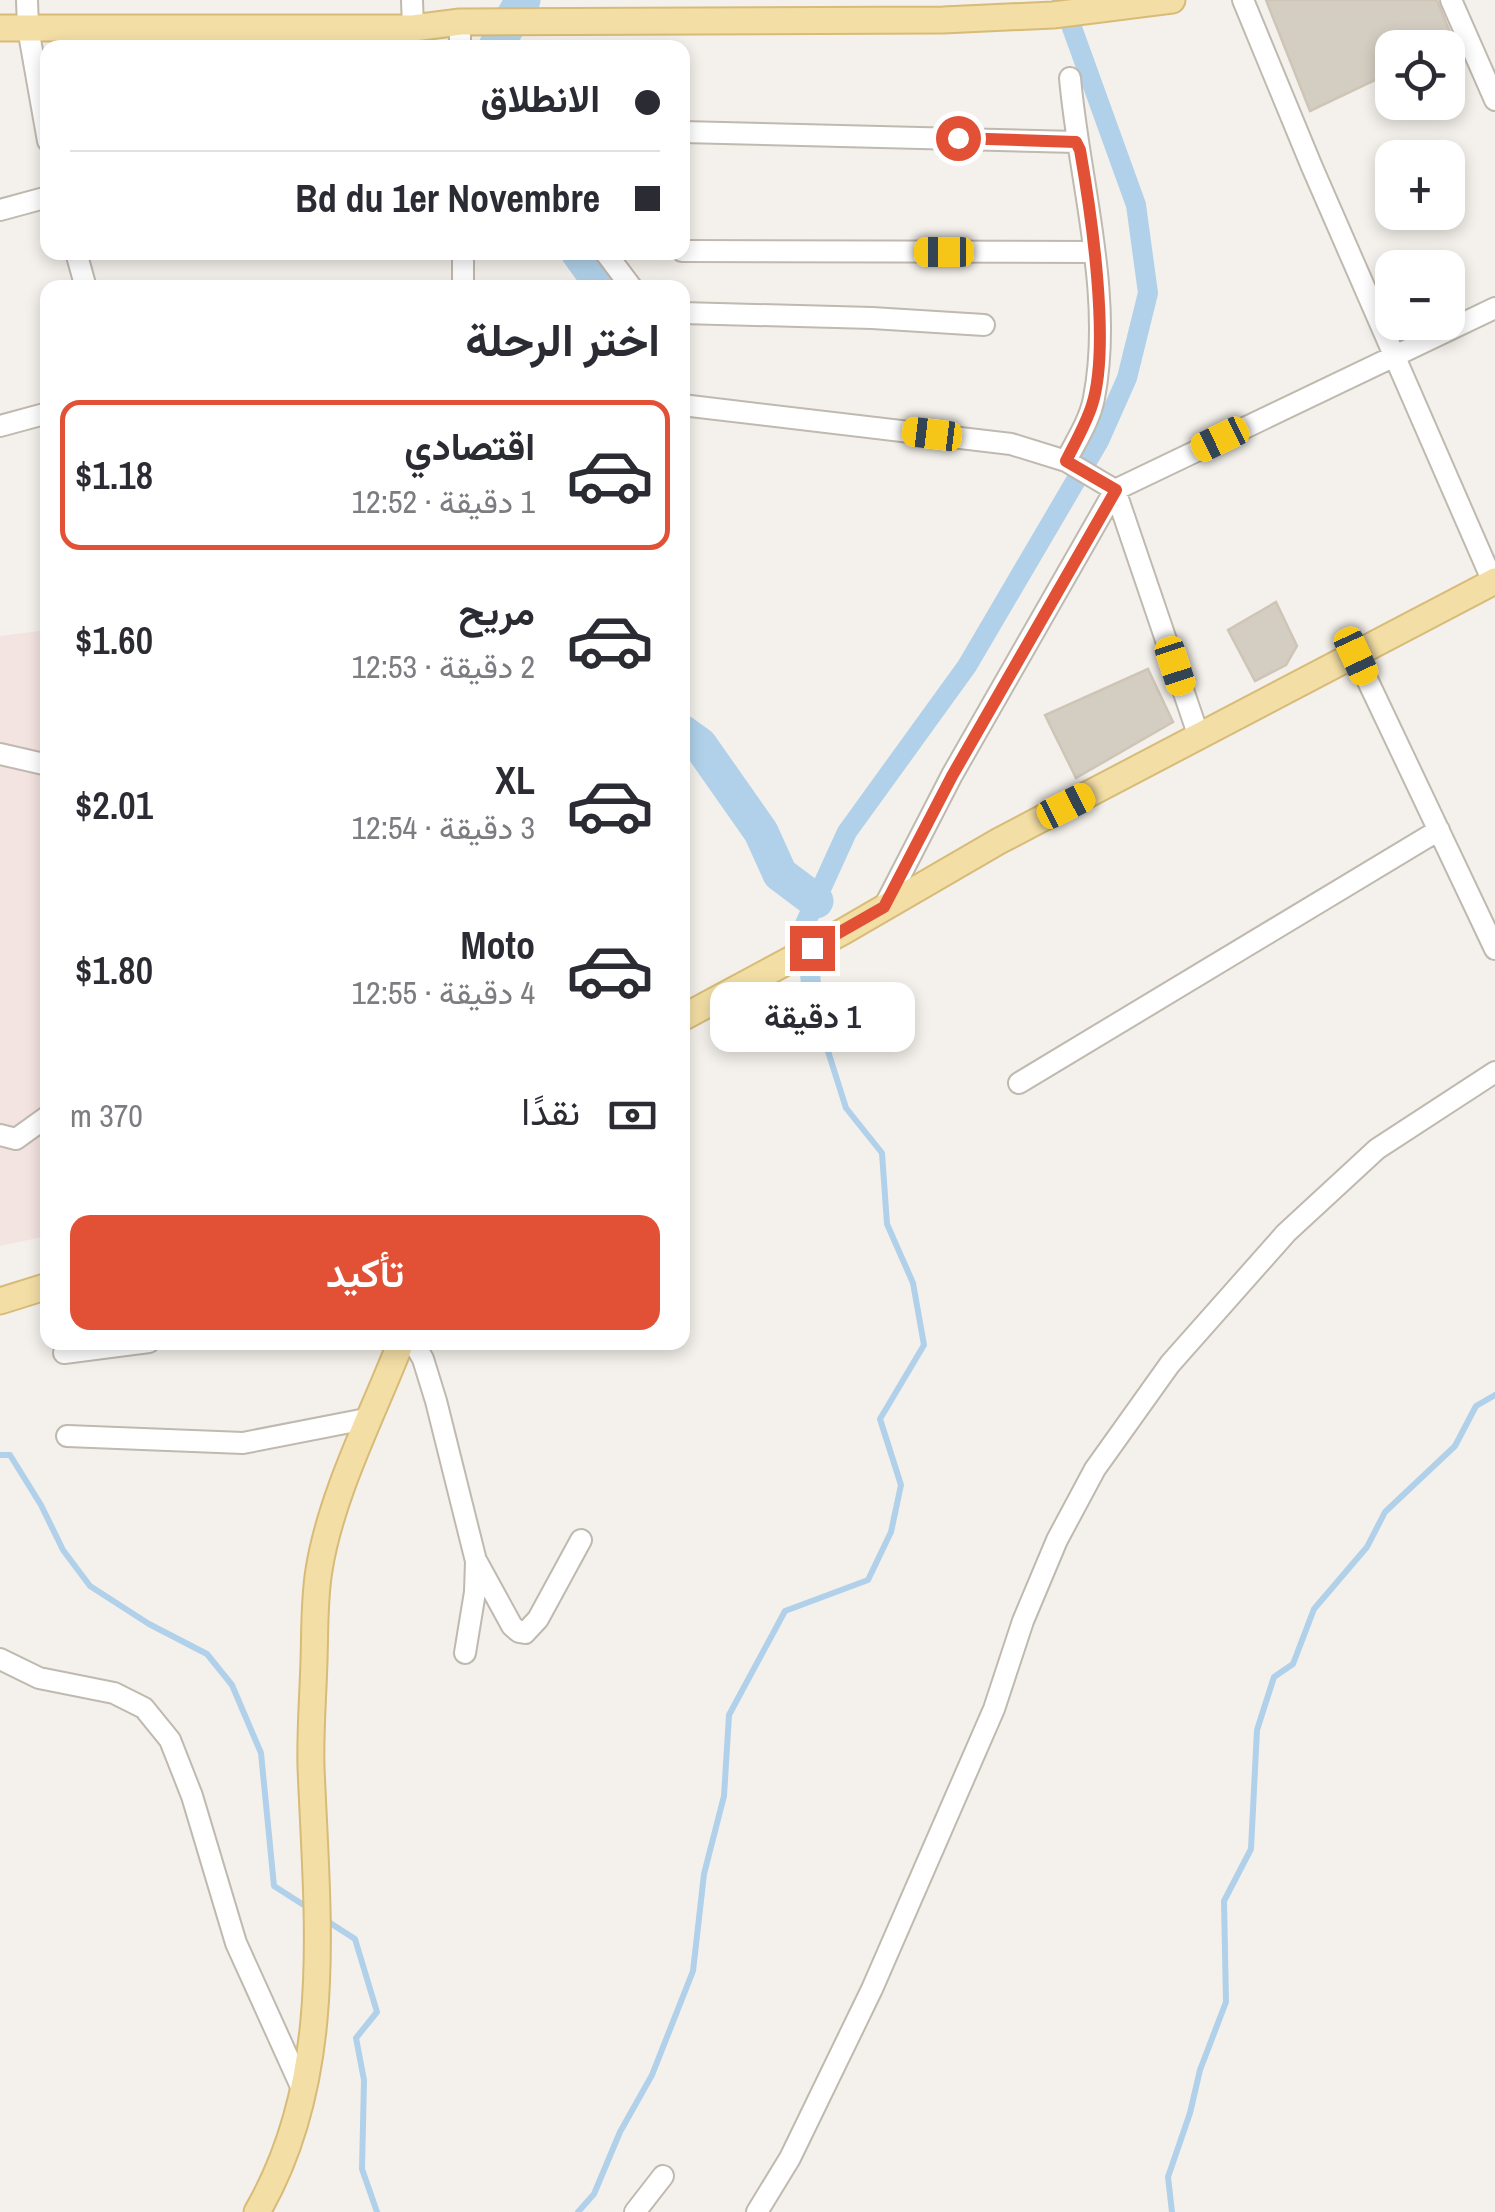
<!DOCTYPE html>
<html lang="ar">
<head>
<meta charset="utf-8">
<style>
  body { margin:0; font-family:"Archivo Narrow",Vazirmatn,sans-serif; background:#f7f7f7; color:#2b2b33; direction:rtl; height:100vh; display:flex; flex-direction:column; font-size:38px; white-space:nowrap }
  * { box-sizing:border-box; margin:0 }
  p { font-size:32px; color:#7c7c81 }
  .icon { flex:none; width:55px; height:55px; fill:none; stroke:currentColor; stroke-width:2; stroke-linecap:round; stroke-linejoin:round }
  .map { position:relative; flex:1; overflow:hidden; direction:ltr }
  .side { position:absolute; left:40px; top:280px; width:650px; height:1070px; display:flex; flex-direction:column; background:#fff; border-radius:20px; box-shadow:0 5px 15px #0003; direction:rtl }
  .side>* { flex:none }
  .guide { position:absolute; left:40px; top:40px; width:650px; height:220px; border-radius:20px; box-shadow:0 5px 15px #0003; direction:rtl; display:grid; align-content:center; height:220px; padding:0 30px; background:#fff }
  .buttons { position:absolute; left:1375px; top:30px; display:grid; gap:20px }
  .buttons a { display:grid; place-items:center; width:90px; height:90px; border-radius:20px; background:#fff; box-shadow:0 5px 15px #0003; font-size:50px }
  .end { position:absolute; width:45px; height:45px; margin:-22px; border:12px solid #e25135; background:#fff; box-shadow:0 0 0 5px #fff }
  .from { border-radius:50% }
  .bubble { position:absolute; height:70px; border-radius:20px; background:#fff; box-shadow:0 5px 15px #0003; font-size:32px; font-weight:600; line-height:70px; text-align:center; direction:rtl }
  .car { position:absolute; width:30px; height:60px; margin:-30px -15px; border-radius:12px; box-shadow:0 0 8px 2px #0007; background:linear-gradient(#f5c518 24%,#345 0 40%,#f5c518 0 76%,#345 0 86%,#f5c518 0) }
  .guide b { display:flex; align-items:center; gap:35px; height:95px; font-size:38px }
  .guide b+b { border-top:2px solid #e1e1e2 }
  .guide i { width:25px; height:25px; background:#2b2b33 }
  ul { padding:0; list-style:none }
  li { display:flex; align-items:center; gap:30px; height:150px; margin:0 20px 15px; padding:0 10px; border:5px solid transparent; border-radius:20px }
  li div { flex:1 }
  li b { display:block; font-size:38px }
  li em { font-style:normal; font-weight:600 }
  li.on { border-color:#e25135 }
  li>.icon { width:90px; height:90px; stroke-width:1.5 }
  h2 { padding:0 30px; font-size:45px; line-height:120px }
  .pay { display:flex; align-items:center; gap:25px; height:110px; padding:0 30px; font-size:38px }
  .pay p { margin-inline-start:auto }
  .action { display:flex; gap:20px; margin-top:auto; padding:20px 30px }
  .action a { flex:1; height:115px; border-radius:20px; background:#e25135; color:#fff; font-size:40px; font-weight:600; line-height:115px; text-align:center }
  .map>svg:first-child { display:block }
</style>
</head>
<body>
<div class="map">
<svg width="1495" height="2212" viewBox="0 0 1495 2212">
  <rect width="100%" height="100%" fill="#f4f1ec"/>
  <path fill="#f3e3e1" d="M 47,630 L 47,1236 L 0,1246 L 0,636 Z"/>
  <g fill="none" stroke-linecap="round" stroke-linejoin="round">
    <path stroke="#b0d1e9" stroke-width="6" d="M 0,1455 L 10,1455 L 41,1505 L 63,1550 L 90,1586 L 149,1624 L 207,1654 L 232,1685 L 261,1753 L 274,1886 L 310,1909
      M 324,1919 L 355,1939 L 377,2012 L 356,2038 L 364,2080 L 362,2169 L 377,2212
      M 578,2212 L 594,2194 L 620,2132 L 652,2075 L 693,1971 L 704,1874 L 724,1796 L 729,1715 L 785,1611 L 868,1580 L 891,1532 L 901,1485 L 880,1419 L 924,1345 L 913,1283 L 887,1224 L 882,1153 L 846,1108 L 813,1004
      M 1172,2212 L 1168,2177 L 1190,2113 L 1200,2070 L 1226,2002 L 1224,1901 L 1251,1849 L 1257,1730 L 1274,1677 L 1293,1664 L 1314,1609 L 1367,1547 L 1385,1512 L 1455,1446 L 1476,1406 L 1495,1395"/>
    <path stroke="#b0d1e9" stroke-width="20" d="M 813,1004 L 805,924 L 847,832 L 967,666 L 1099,441 L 1127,378 L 1148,293 L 1136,205 L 1062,0"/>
    <path stroke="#b0d1e9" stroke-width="35" d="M 495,48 L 523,0
      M 578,252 L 604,288
      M 682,732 L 700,745 L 761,832 L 780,874 L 816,901"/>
  </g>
  <path fill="#d4cdc2" stroke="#cec5b6" stroke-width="2.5" d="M 1266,0 L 1437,0 L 1454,42 L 1443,48 L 1392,48 L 1392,72 L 1310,111 Z
    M 1276,602 L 1297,646 L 1286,665 L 1255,681 L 1228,630 Z
    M 1148,669 L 1173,722 L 1076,778 L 1045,715 Z"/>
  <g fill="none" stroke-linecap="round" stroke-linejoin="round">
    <defs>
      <path id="minor" d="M 27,0 L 28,28 L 48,141
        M 412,0 L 413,28
        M 1243,0 L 1312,167 L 1493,582
        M 1451,0 L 1495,100
        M 460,22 L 460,48
        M 682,132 L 1076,142
        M 0,210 L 48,197
        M 682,251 L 1094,252
        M 76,252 L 86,288
        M 605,252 L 632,288
        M 463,288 L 463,252
        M 682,313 L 872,318 L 984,325
        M 682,405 L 1011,444 L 1066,461 L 1115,490 L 1199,737
        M 0,426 L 48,413
        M 1066,461 C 1076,441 1090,420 1094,398 C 1114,294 1079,181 1070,78
        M 1356,656 L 1495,949
        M 0,754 L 48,765
        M 884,907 L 952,775 L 1115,490 L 1495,308
        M 1019,1083 L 1439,830
        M 0,1135 L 16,1139 L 48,1116
        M 413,1342 L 423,1359 L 436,1401 L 476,1561 L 475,1592 L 465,1653
        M 64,1353 L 149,1342
        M 67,1436 L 243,1443 L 371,1418
        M 477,1562 L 512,1626 L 519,1632 L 525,1633 L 538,1619 L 581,1540
        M 0,1659 L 39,1678 L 114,1693 L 144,1708 L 170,1740 L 192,1796 L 236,1943 L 304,2093
        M 635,2212 L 663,2176
        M 757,2212 L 790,2158 L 872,1989 L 994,1709 L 1023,1621 L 1057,1540 L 1095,1469 L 1170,1364 L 1286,1233 L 1377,1149 L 1495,1072"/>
      <path id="major" d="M 0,28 L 413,28 L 460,22 L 943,20 L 1053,15 L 1172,0
        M 682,1018 L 844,931 L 999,841 L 1495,581
        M 0,1301 L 48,1286
        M 257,2212 C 336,2076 317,1917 311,1767 C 310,1732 313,1696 314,1661 C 315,1632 314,1600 319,1570 C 331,1494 373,1414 401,1342"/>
    </defs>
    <use href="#minor" stroke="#bfb9af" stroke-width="24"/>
    <use href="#major" stroke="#d7bb77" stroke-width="29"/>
    <use href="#minor" stroke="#fff" stroke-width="20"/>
    <use href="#major" stroke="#f3dea5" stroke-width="25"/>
  </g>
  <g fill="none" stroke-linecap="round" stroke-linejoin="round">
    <path stroke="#e25135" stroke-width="12" d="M 812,948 L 884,907 L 952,776 L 1116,490 L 1066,461 C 1075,443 1086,424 1092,405 C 1111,346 1091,212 1080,150 L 1076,142 L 958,138"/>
  </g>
</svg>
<div class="buttons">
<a><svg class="icon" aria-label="locate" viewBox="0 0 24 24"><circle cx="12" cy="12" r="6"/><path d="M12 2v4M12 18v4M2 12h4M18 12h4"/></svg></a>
<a>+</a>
<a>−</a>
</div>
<i class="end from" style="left:958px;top:138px"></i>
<i class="end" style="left:812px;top:948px"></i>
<div class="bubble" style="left:710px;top:982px;width:205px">1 دقيقة</div>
<i class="car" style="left:944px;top:252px;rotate:270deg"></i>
<i class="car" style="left:932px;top:434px;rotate:277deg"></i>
<i class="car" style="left:1220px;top:439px;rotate:244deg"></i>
<i class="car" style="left:1356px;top:656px;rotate:155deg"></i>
<i class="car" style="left:1175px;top:666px;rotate:162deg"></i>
<i class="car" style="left:1066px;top:806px;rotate:63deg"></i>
<div class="guide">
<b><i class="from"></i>الانطلاق</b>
<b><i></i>Bd du 1er Novembre</b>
</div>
<section class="side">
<h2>اختر الرحلة</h2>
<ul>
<li class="on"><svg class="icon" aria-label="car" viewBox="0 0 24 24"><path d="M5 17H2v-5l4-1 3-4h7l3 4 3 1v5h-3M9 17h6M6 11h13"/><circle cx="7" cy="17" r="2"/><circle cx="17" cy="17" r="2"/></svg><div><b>اقتصادي</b><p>1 دقيقة · 12:52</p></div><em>$1.18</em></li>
<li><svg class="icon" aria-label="car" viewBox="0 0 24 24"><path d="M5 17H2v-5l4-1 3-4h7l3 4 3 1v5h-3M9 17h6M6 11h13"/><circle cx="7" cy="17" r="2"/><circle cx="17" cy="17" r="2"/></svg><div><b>مريح</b><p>2 دقيقة · 12:53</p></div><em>$1.60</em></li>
<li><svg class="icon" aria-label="car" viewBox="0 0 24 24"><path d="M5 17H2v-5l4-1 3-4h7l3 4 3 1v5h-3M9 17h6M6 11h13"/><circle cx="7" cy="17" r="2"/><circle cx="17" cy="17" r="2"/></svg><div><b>XL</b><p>3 دقيقة · 12:54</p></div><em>$2.01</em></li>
<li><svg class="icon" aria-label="car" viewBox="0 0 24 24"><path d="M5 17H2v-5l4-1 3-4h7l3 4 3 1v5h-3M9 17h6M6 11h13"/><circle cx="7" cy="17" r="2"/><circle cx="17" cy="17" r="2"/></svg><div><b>Moto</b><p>4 دقيقة · 12:55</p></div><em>$1.80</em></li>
</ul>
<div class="pay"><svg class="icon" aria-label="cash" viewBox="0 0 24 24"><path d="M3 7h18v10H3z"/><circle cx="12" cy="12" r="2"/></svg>نقدًا<p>370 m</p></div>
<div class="action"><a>تأكيد</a></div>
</section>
</div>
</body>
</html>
